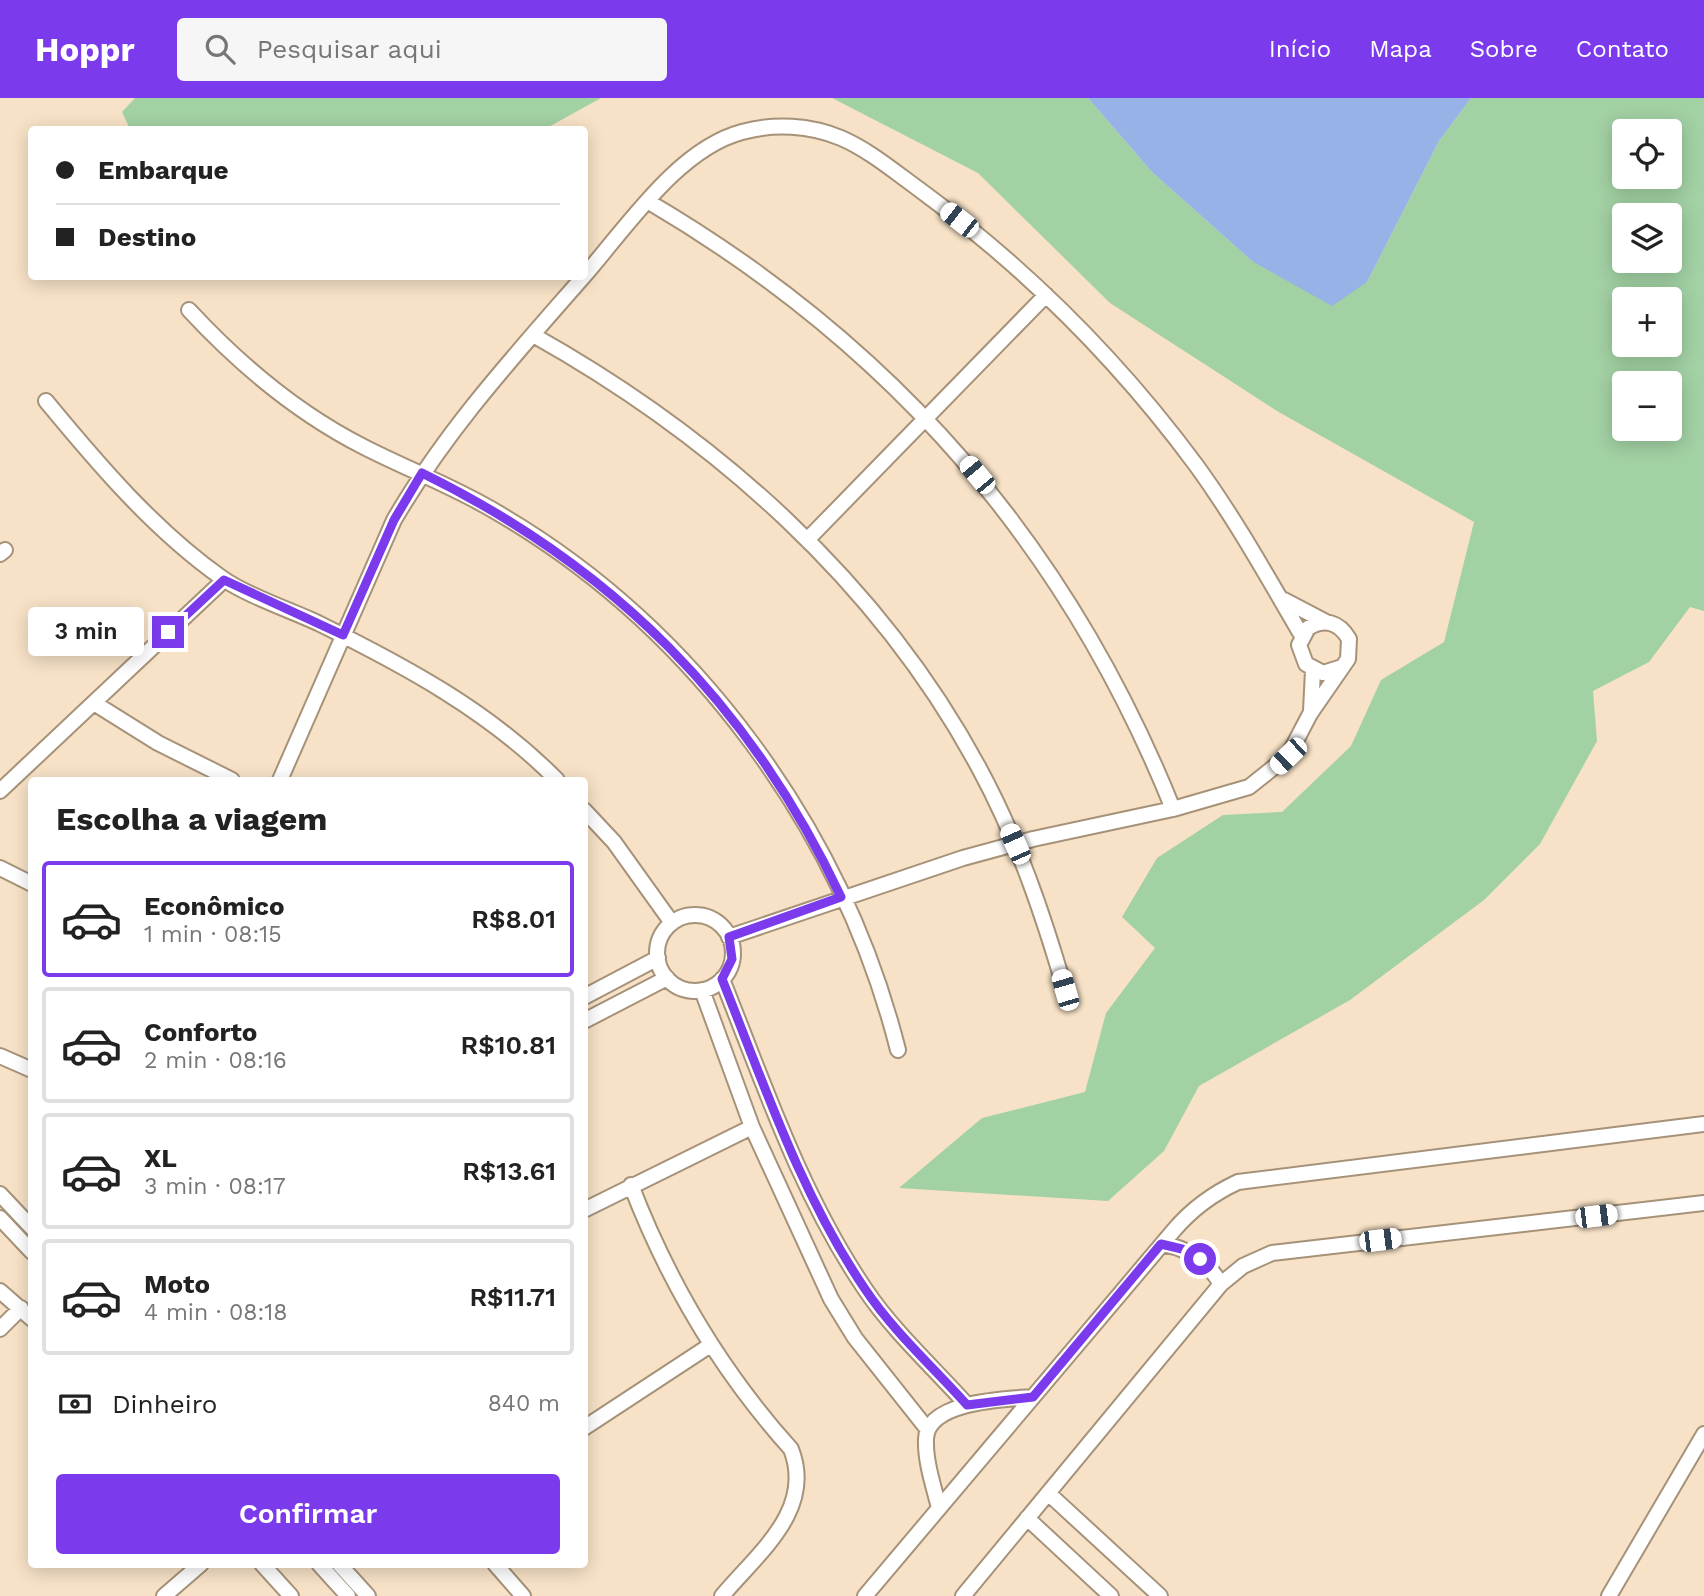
<!DOCTYPE html>
<html lang="pt">
<head>
<meta charset="utf-8">
<style>
  body { margin:0; font-family:"Work Sans",sans-serif; background:#f6f6f6; color:#222; height:100vh; display:flex; flex-direction:column; font-size:26px; white-space:nowrap }
  * { box-sizing:border-box; margin:0 }
  p { font-size:23px; color:#767676 }
  .icon { flex:none; width:38px; height:38px; fill:none; stroke:currentColor; stroke-width:2; stroke-linecap:round; stroke-linejoin:round }
  .map { position:relative; flex:1; overflow:hidden }
  .sheet { position:absolute; left:28px; top:679px; width:560px; height:791px; display:flex; flex-direction:column; background:#fff; border-radius:7px; box-shadow:0 4px 18px #0003 }
  .sheet>* { flex:none }
  .hud { position:absolute; left:28px; top:28px; width:560px; height:154px; border-radius:7px; box-shadow:0 4px 18px #0003; display:grid; align-content:center; height:154px; padding:0 28px; background:#fff }
  .buttons { position:absolute; left:1612px; top:21px; display:grid; gap:14px }
  .buttons a { display:grid; place-items:center; width:70px; height:70px; border-radius:7px; background:#fff; box-shadow:0 4px 18px #0003; font-size:35px }
  .end { position:absolute; width:32px; height:32px; margin:-16px; border:9px solid #7c3aed; background:#fff; box-shadow:0 0 0 4px #fff }
  .from { border-radius:50% }
  .bubble { position:absolute; height:49px; border-radius:7px; background:#fff; box-shadow:0 4px 18px #0003; font-size:23px; font-weight:600; line-height:49px; text-align:center }
  .car { position:absolute; width:21px; height:42px; margin:-21px -10px; border-radius:9px; box-shadow:0 0 5px 2px #0007; background:linear-gradient(#fff 24%,#345 0 40%,#fff 0 76%,#345 0 86%,#fff 0) }
  .hud b { display:flex; align-items:center; gap:24px; height:66px; font-size:26px }
  .hud b+b { border-top:2px solid #e0e0e0 }
  .hud i { width:18px; height:18px; background:#222 }
  ul { padding:0; list-style:none }
  li { display:flex; align-items:center; gap:21px; height:116px; margin:0 14px 10px; padding:0 14px; border:4px solid #e0e0e0; border-radius:7px }
  li div { flex:1 }
  li b { display:block; font-size:26px }
  li em { font-style:normal; font-weight:600 }
  li.on { border-color:#7c3aed }
  li>.icon { width:63px; height:63px; stroke-width:1.5 }
  h2 { padding:0 28px; font-size:32px; line-height:84px }
  .pay { display:flex; align-items:center; gap:18px; height:77px; padding:0 28px; font-size:26px }
  .pay p { margin-inline-start:auto }
  .primary-button { display:flex; gap:14px; margin-top:auto; padding:14px 28px }
  .primary-button a { flex:1; height:80px; border-radius:7px; background:#7c3aed; color:#fff; font-size:28px; font-weight:600; line-height:80px; text-align:center }
  header { display:flex; align-items:center; gap:42px; box-sizing:border-box; height:98px; padding:0 35px; background:#7c3aed; color:#fff }
  header strong { font-size:33px }
  nav { display:flex; gap:38px; margin-inline-start:auto; font-size:24px }
  .search { width:490px; height:63px; background:#f6f6f6; display:flex; align-items:center; gap:18px; box-sizing:border-box; padding:0 24px; border-radius:7px; color:#767676; font-size:26px }
  .map>svg:first-child { display:block }
</style>
</head>
<body>
<header>
<strong>Hoppr</strong>
<div class="search"><svg class="icon" aria-label="search" viewBox="0 0 24 24"><circle cx="10" cy="10" r="6"/><path d="M15 15l6 6"/></svg>Pesquisar aqui</div>
<nav><a>Início</a><a>Mapa</a><a>Sobre</a><a>Contato</a></nav>
</header>
<div class="map">
<svg width="1704" height="1498" viewBox="0 0 1704 1498">
  <rect width="100%" height="100%" fill="#f7e2c7"/>
  <path fill="#a2d1a4" fill-rule="evenodd" d="M 135,0 L 601,0 L 545,31 L 130,31 L 122,14 Z
    M 832,0 L 1088,0 L 1152,74 L 1252,163 L 1367,184 L 1439,43 L 1471,0 L 1704,0 L 1704,513 L 1690,509 L 1649,564 L 1593,593 L 1597,643 L 1540,746 L 1484,802 L 1350,902 L 1199,988 L 1164,1053 L 1108,1103 L 899,1090 L 982,1020 L 1085,994 L 1106,915 L 1155,850 L 1122,819 L 1157,760 L 1223,717 L 1282,714 L 1351,648 L 1381,582 L 1444,544 L 1474,424 L 1277,313 L 1110,205 L 978,75 ZM 1624,33 L 1670,33 L 1670,79 L 1624,79 ZM 1624,117 L 1670,117 L 1670,163 L 1624,163 ZM 1624,201 L 1670,201 L 1670,247 L 1624,247 ZM 1624,285 L 1670,285 L 1670,331 L 1624,331 Z"/>
  <path fill="#96b2e7" d="M 1088,0 L 1471,0 L 1439,43 L 1367,184 L 1332,208 L 1252,163 L 1152,74 Z"/>
  <g fill="none" stroke-linecap="round" stroke-linejoin="round">
    <defs>
      <path id="minor" d="M 649,104 C 894,248 1067,447 1173,711
        M 584,178 C 627,129 678,51 742,34 C 774,25 810,27 841,40 C 869,52 895,74 920,92 C 1025,169 1119,263 1196,367 C 1236,422 1268,480 1302,538
        M 189,212 C 240,267 297,315 364,349 C 409,372 455,389 498,415 C 695,530 842,731 898,952
        M 533,237 C 715,339 879,484 979,670 C 1017,740 1043,816 1065,892
        M 46,303 C 98,366 155,433 222,480 C 246,497 290,512 318,525 C 405,568 489,613 557,682
        M 807,442 L 1046,197
        M 0,456 L 5,452
        M 1284,502 L 1326,524
        M 94,605 L 158,645 L 232,682
        M 1311,613 L 1313,572
        M 280,682 L 394,422 C 447,331 515,257 584,178
        M 0,693 L 224,482
        M 584,712 L 614,744 L 672,825
        M 0,770 L 32,786
        M657 855a38 38 0 1 1 76 0a38 38 0 1 1-76 0Z
        M 729,839 L 963,760 L 1033,741 L 1173,711 L 1249,689 L 1288,658 L 1310,616 L 1348,561 L 1349,541 C 1339,524 1325,520 1308,530 L 1299,547 L 1306,566 L 1323,575 L 1342,569
        M 722,881 C 764,986 801,1097 865,1191 C 893,1233 933,1269 967,1307
        M 702,892 L 752,1029 L 831,1201 L 855,1240 L 928,1332
        M 584,899 L 658,860
        M 584,923 L 667,880
        M 0,958 L 32,972
        M 631,1087 C 669,1186 720,1272 791,1351 C 815,1412 758,1455 722,1498
        M 0,1096 L 32,1130
        M 584,1112 L 752,1029
        M 0,1120 L 32,1154
        M 1162,1146 C 1188,1150 1207,1163 1221,1186
        M 0,1193 L 32,1221
        M 0,1231 L 21,1210
        M 584,1330 L 709,1248
        M 1048,1395 L 1160,1498
        M 939,1410 C 934,1389 925,1364 926,1341 C 927,1303 1006,1301 1033,1299
        M 1027,1420 L 1111,1498
        M 262,1466 L 291,1498
        M 319,1466 L 348,1498
        M 339,1466 L 368,1498
        M 495,1466 L 523,1498
        M 164,1498 L 201,1466
        M 865,1498 L 1174,1132 C 1192,1111 1212,1096 1238,1084 L 1704,1026
        M 963,1498 L 1221,1186 L 1243,1168 L 1272,1155 L 1704,1105
        M 1609,1498 L 1704,1336"/>
    </defs>
    <use href="#minor" stroke="#a69279" stroke-width="18"/>
    <use href="#minor" stroke="#fff" stroke-width="14"/>
  </g>
  <g fill="none" stroke-linecap="round" stroke-linejoin="round">
    <path stroke="#7c3aed" stroke-width="9" d="M 168,534 L 224,482 L 343,537 L 394,422 L 422,375 C 614,469 750,606 841,799 L 729,839 L 732,861 L 722,881 C 764,986 801,1097 865,1191 C 893,1233 933,1269 967,1307 L 1033,1299 L 1161,1146 L 1182,1151 L 1200,1161"/>
  </g>
</svg>
<div class="buttons">
<a><svg class="icon" aria-label="locate" viewBox="0 0 24 24"><circle cx="12" cy="12" r="6"/><path d="M12 2v4M12 18v4M2 12h4M18 12h4"/></svg></a>
<a><svg class="icon" aria-label="layers" viewBox="0 0 24 24"><path d="M12 4l9 5-9 5-9-5zM3 14l9 5 9-5"/></svg></a>
<a>+</a>
<a>−</a>
</div>
<i class="end from" style="left:1200px;top:1161px"></i>
<i class="end" style="left:168px;top:534px"></i>
<div class="bubble" style="left:28px;top:509px;width:116px">3 min</div>
<i class="car" style="left:959px;top:122px;rotate:308deg"></i>
<i class="car" style="left:977px;top:377px;rotate:320deg"></i>
<i class="car" style="left:1288px;top:658px;rotate:226deg"></i>
<i class="car" style="left:1015px;top:746px;rotate:336deg"></i>
<i class="car" style="left:1065px;top:892px;rotate:344deg"></i>
<i class="car" style="left:1596px;top:1118px;rotate:83deg"></i>
<i class="car" style="left:1380px;top:1142px;rotate:83deg"></i>
<div class="hud">
<b><i class="from"></i>Embarque</b>
<b><i></i>Destino</b>
</div>
<section class="sheet">
<h2>Escolha a viagem</h2>
<ul>
<li class="on"><svg class="icon" aria-label="car" viewBox="0 0 24 24"><path d="M5 17H2v-5l4-1 3-4h7l3 4 3 1v5h-3M9 17h6M6 11h13"/><circle cx="7" cy="17" r="2"/><circle cx="17" cy="17" r="2"/></svg><div><b>Econômico</b><p>1 min · 08:15</p></div><em>R$8.01</em></li>
<li><svg class="icon" aria-label="car" viewBox="0 0 24 24"><path d="M5 17H2v-5l4-1 3-4h7l3 4 3 1v5h-3M9 17h6M6 11h13"/><circle cx="7" cy="17" r="2"/><circle cx="17" cy="17" r="2"/></svg><div><b>Conforto</b><p>2 min · 08:16</p></div><em>R$10.81</em></li>
<li><svg class="icon" aria-label="car" viewBox="0 0 24 24"><path d="M5 17H2v-5l4-1 3-4h7l3 4 3 1v5h-3M9 17h6M6 11h13"/><circle cx="7" cy="17" r="2"/><circle cx="17" cy="17" r="2"/></svg><div><b>XL</b><p>3 min · 08:17</p></div><em>R$13.61</em></li>
<li><svg class="icon" aria-label="car" viewBox="0 0 24 24"><path d="M5 17H2v-5l4-1 3-4h7l3 4 3 1v5h-3M9 17h6M6 11h13"/><circle cx="7" cy="17" r="2"/><circle cx="17" cy="17" r="2"/></svg><div><b>Moto</b><p>4 min · 08:18</p></div><em>R$11.71</em></li>
</ul>
<div class="pay"><svg class="icon" aria-label="cash" viewBox="0 0 24 24"><path d="M3 7h18v10H3z"/><circle cx="12" cy="12" r="2"/></svg>Dinheiro<p>840 m</p></div>
<div class="primary-button"><a>Confirmar</a></div>
</section>
</div>
</body>
</html>
